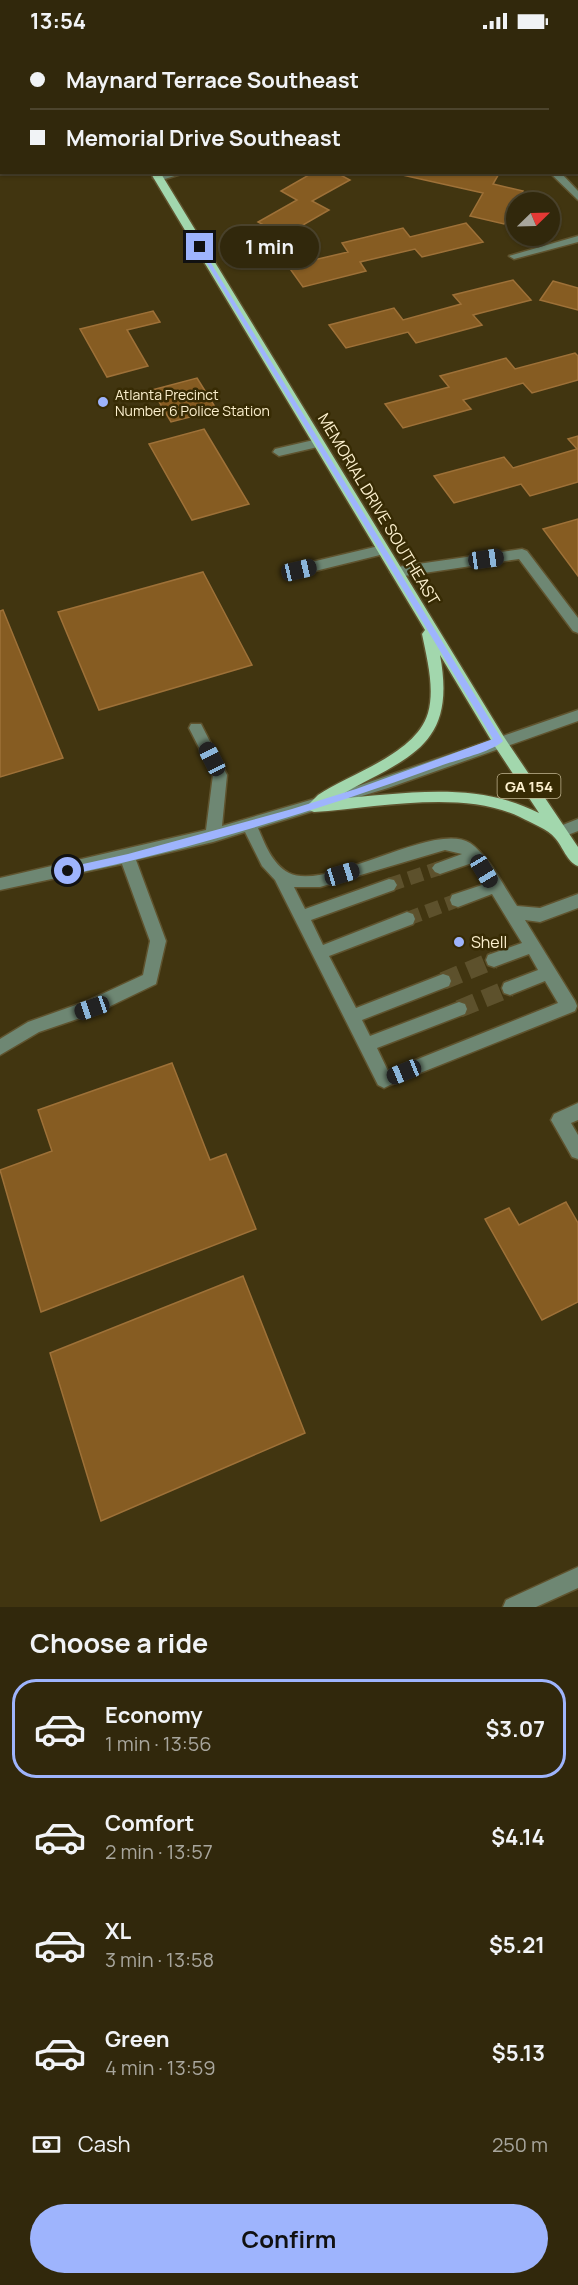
<!DOCTYPE html>
<html lang="en">
<head>
<meta charset="utf-8">
<style>
  body { margin:0; font-family:Manrope,sans-serif; background:#3d341a; color:#f1f3f6; height:100vh; display:flex; flex-direction:column; font-size:22px; white-space:nowrap }
  * { box-sizing:border-box; margin:0 }
  p { font-size:20px; color:#a8a69d }
  .icon { flex:none; width:33px; height:33px; fill:none; stroke:currentColor; stroke-width:2; stroke-linecap:round; stroke-linejoin:round }
  .map { position:relative; height:1565px; overflow:hidden }
  .drawer { display:flex; flex-direction:column; background:#31280c; flex:1 }
  .drawer>* { flex:none }
  .banner { position:absolute; left:0px; top:0px; width:579px; height:132px; box-shadow:0 2px 4px #0004,0 0 0 2px #4c442d; display:grid; align-content:center; height:132px; padding:0 30px; background:#31280c }
  .needle { width:39px; rotate:67deg }
  .fabs { position:absolute; left:506px; top:150px; display:grid; gap:12px }
  .fabs a { display:grid; place-items:center; width:54px; height:54px; border-radius:50%; background:#31280c; box-shadow:0 2px 4px #0004,0 0 0 2px #4c442d; font-size:30px }
  .end { position:absolute; width:27px; height:27px; margin:-14px; border:8px solid #9eb4fd; background:#111; box-shadow:0 0 0 3px #111 }
  .from { border-radius:50% }
  .bubble { position:absolute; height:42px; border-radius:21px; background:#31280c; box-shadow:0 2px 4px #0004,0 0 0 2px #4c442d; font-size:20px; font-weight:700; line-height:42px; text-align:center }
  .car { position:absolute; width:18px; height:36px; margin:-18px -9px; border-radius:8px; box-shadow:0 0 4px 2px #0007; background:linear-gradient(#222 24%,#8ab4d8 0 40%,#222 0 76%,#8ab4d8 0 86%,#222 0) }
  .banner b { display:flex; align-items:center; gap:21px; height:57px; font-size:22px }
  .banner b+b { border-top:2px solid #4c442d }
  .banner i { width:15px; height:15px; background:#f1f3f6 }
  ul { padding:0; list-style:none }
  li { display:flex; align-items:center; gap:18px; height:99px; margin:0 12px 9px; padding:0 18px; border:3px solid transparent; border-radius:24px }
  li div { flex:1 }
  li b { display:block; font-size:22px }
  li em { font-style:normal; font-weight:700 }
  li.selected { border-color:#9eb4fd }
  li>.icon { width:54px; height:54px; stroke-width:1.5 }
  h2 { padding:0 30px; font-size:27px; line-height:72px }
  .pay { display:flex; align-items:center; gap:15px; height:66px; padding:0 30px; font-size:22px }
  .pay p { margin-inline-start:auto }
  .primary-button { display:flex; gap:12px; margin-top:auto; padding:12px 30px }
  .primary-button a { flex:1; height:69px; border-radius:36px; background:#9eb4fd; color:#111; font-size:24px; font-weight:700; line-height:69px; text-align:center }
  .status { display:flex; justify-content:space-between; align-items:center; height:42px; padding:0 30px; background:#31280c; direction:ltr }
  .status svg { height:16px; fill:currentColor }
  .map>svg:first-child { display:block }
</style>
</head>
<body>
<div class="status"><b>13:54</b><svg viewBox="0 0 49 12"><path d="M0 12V9h3v3zM5 12V6h3v6zM10 12V3h3v9zM15 12V0h3v12zM26 1h20v11H26zM47 4h2v5h-2z"/></svg></div>
<div class="map">
<svg width="578" height="1565" viewBox="0 0 578 1565">
  <rect width="100%" height="100%" fill="#413510"/>
  <path fill="#865c22" stroke="#9e7138" stroke-width="1.5" d="M 314,130 L 335,130 L 350,138 L 312,159 L 329,168 L 284,194 L 258,180 L 297,158 L 281,149 Z
    M 389,130 L 500,130 L 493,142 L 523,149 L 504,182 L 470,174 L 483,151 Z
    M 466,181 L 483,200 L 422,215 L 415,207 L 360,220 L 366,229 L 303,245 L 288,224 L 348,210 L 342,201 L 403,186 L 410,195 Z
    M 513,238 L 531,258 L 473,273 L 482,283 L 416,301 L 408,290 L 346,306 L 329,283 L 394,266 L 403,278 L 461,262 L 453,253 Z
    M 553,239 L 578,246 L 578,268 L 540,258 Z
    M 153,269 L 160,280 L 127,288 L 148,324 L 107,335 L 80,287 Z
    M 575,311 L 578,314 L 578,338 L 532,351 L 523,341 L 463,358 L 471,367 L 403,386 L 385,362 L 449,345 L 440,334 L 506,316 L 515,327 Z
    M 197,336 L 217,368 L 171,380 L 152,348 Z
    M 204,387 L 249,462 L 192,478 L 149,402 Z
    M 578,394 L 578,440 L 530,454 L 521,442 L 454,461 L 434,434 L 504,415 L 513,426 L 577,407 L 568,397 Z
    M 578,477 L 578,534 L 543,487 Z
    M 203,530 L 252,623 L 99,668 L 58,570 Z
    M 3,568 L 63,716 L 0,735 L 0,569 Z
    M 172,1021 L 210,1118 L 226,1112 L 256,1187 L 41,1270 L 0,1128 L 52,1109 L 38,1068 Z
    M 566,1160 L 578,1181 L 578,1260 L 542,1278 L 485,1177 L 509,1166 L 519,1183 Z
    M 243,1234 L 305,1391 L 101,1479 L 50,1311 Z"/>
  <g fill="none" stroke-linecap="round" stroke-linejoin="round">
    <path stroke="#5d512c" stroke-width="14" stroke-dasharray="14 7" stroke-linecap="butt" d="M 389,843 L 440,826
      M 407,877 L 458,858"/>
    <path stroke="#5d512c" stroke-width="18" stroke-dasharray="18 9" stroke-linecap="butt" d="M 443,939 L 494,918
      M 459,967 L 510,946"/>
    <defs>
      <path id="minor" d="M 89,0 L 110,0 L 88,2 Z
        M 285,0 L 300,0 L 284,2 Z
        M 345,0 L 355,0 L 356,2 L 346,2 Z
        M 387,0 L 397,0 L 397,2 L 388,2 Z
        M 168,130 L 188,130 L 158,139 L 153,136 Z
        M 549,130 L 560,130 L 578,149 L 578,158 Z
        M 578,194 L 578,200 L 514,217 L 509,214 Z
        M 318,397 L 324,401 L 322,404 L 279,414 L 273,410 L 275,407 Z
        M 383,503 L 389,508 L 388,511 L 299,533 L 292,528 L 299,523 Z
        M 522,507 L 527,509 L 578,576 L 578,591 L 573,589 L 519,517 L 397,535 L 390,530 L 397,525 Z
        M 578,668 L 578,679 L 388,746 L 258,786 C 265,802 272,822 289,831 C 327,850 434,778 470,801 C 488,813 505,846 517,864 L 540,866 L 578,852 L 578,866 L 540,880 L 525,878 L 575,959 L 577,964 L 575,969 L 390,1043 L 384,1046 L 378,1043 L 275,838 L 262,824 L 245,790 L 213,800 L 136,818 L 166,899 L 156,942 L 98,970 L 39,990 L 0,1013 L 0,997 L 28,980 L 87,959 L 143,933 L 150,899 L 122,822 L 0,848 L 0,836 L 206,788 L 213,733 L 189,686 L 191,682 L 201,682 L 227,733 L 222,784 L 355,745 ZM 445,808 L 462,812 L 435,822 L 432,826 L 435,830 L 440,832 L 472,821 L 485,842 L 452,853 L 450,858 L 452,863 L 458,865 L 492,852 L 522,901 L 488,913 L 486,918 L 488,923 L 494,925 L 529,912 L 538,928 L 504,941 L 502,946 L 504,951 L 510,953 L 545,939 L 558,961 L 388,1029 L 377,1006 L 465,972 L 467,967 L 465,962 L 459,960 L 370,994 L 362,978 L 449,944 L 451,939 L 449,934 L 443,932 L 356,966 L 329,914 L 413,882 L 415,877 L 413,872 L 407,870 L 323,903 L 311,878 L 394,848 L 397,843 L 394,838 L 389,837 L 305,867 L 294,845 L 320,845 Z
        M 578,777 L 578,789 L 560,796 L 555,794 L 552,790 L 555,786 Z
        M 578,1061 L 578,1078 L 571,1081 L 578,1093 L 578,1117 L 572,1115 L 551,1078 L 554,1072 Z
        M 578,1525 L 578,1546 L 536,1565 L 503,1565 L 506,1558 Z"/>
      <path id="major" d="M 65,0 L 75,0 L 75,2 L 66,2 Z
        M 150,130 L 160,130 L 504,695 L 578,805 L 578,824 C 567,820 563,805 555,796 C 548,787 531,781 520,775 C 462,747 376,766 314,770 L 309,768 L 307,764 L 318,753 C 351,731 416,712 428,671 C 435,646 427,617 422,592 L 425,588 ZM 440,613 L 494,703 L 539,771 C 475,738 403,752 334,757 C 403,716 458,709 440,613 Z"/>
    </defs>
    <use href="#minor" stroke="#5f532e" stroke-width="3"/>
    <use href="#major" stroke="#5f532e" stroke-width="3"/>
    <use href="#minor" fill="#6e8773" fill-rule="evenodd"/>
    <use href="#major" fill="#a2d7ad" fill-rule="evenodd"/>
  </g>
  <path fill="#9eb4fd" d="M 200,203 L 503,699 C 494,709 456,718 440,724 C 319,768 195,806 68,833 L 65,832 L 65,826 L 128,812 L 292,767 L 356,747 L 493,697 L 197,205 Z"/>
  <g fill="#9eb4fd" stroke="#372b04" stroke-width="2">
    <circle cx="103" cy="360" r="6"/>
    <circle cx="459" cy="900" r="6"/>
  </g>
  <g text-anchor="middle" dominant-baseline="central" stroke-width="5" stroke-linejoin="round" paint-order="stroke">
    <g font-size="14" fill="#fcf0ce" stroke="#372b04" text-anchor="start">
      <text x="115" y="352">Atlanta Precinct<tspan x="115" dy="16">Number 6 Police Station</tspan></text>
    </g>
    <rect fill="#372b04" stroke="#c1b591" stroke-width="1.5" x="497.5" y="732" width="63" height="24" rx="4.5"/>
    <g font-size="15" font-weight="bold" fill="#fcf0ce">
      <text x="529" y="744">GA 154</text>
    </g>
    <g font-size="16" fill="#fcf0ce" stroke="#372b04">
      <text transform="translate(379 467) rotate(59)">MEMORIAL DRIVE SOUTHEAST</text>
    </g>
    <g font-size="16" fill="#fcf0ce" stroke="#372b04" text-anchor="start">
      <text x="471" y="900">Shell</text>
    </g>
  </g>
</svg>
<div class="fabs">
<a><svg class="needle" viewBox="-14 -14 28 28"><path d="M0-13l5 13h-10z" fill="#e53935"/><path d="M0 13l5-13h-10z" fill="#a8a69d"/></svg></a>
</div>
<i class="end from" style="left:68px;top:829px"></i>
<i class="end" style="left:200px;top:205px"></i>
<div class="bubble" style="left:220px;top:184px;width:99px">1 min</div>
<i class="car" style="left:486px;top:517px;rotate:82deg"></i>
<i class="car" style="left:299px;top:528px;rotate:77deg"></i>
<i class="car" style="left:212px;top:717px;rotate:333deg"></i>
<i class="car" style="left:484px;top:829px;rotate:149deg"></i>
<i class="car" style="left:342px;top:832px;rotate:73deg"></i>
<i class="car" style="left:92px;top:966px;rotate:251deg"></i>
<i class="car" style="left:404px;top:1030px;rotate:248deg"></i>
<div class="banner">
<b><i class="from"></i>Maynard Terrace Southeast</b>
<b><i></i>Memorial Drive Southeast</b>
</div>
</div>
<section class="drawer">
<h2>Choose a ride</h2>
<ul>
<li class="selected"><svg class="icon" aria-label="car" viewBox="0 0 24 24"><path d="M5 17H2v-5l4-1 3-4h7l3 4 3 1v5h-3M9 17h6M6 11h13"/><circle cx="7" cy="17" r="2"/><circle cx="17" cy="17" r="2"/></svg><div><b>Economy</b><p>1 min · 13:56</p></div><em>$3.07</em></li>
<li><svg class="icon" aria-label="car" viewBox="0 0 24 24"><path d="M5 17H2v-5l4-1 3-4h7l3 4 3 1v5h-3M9 17h6M6 11h13"/><circle cx="7" cy="17" r="2"/><circle cx="17" cy="17" r="2"/></svg><div><b>Comfort</b><p>2 min · 13:57</p></div><em>$4.14</em></li>
<li><svg class="icon" aria-label="car" viewBox="0 0 24 24"><path d="M5 17H2v-5l4-1 3-4h7l3 4 3 1v5h-3M9 17h6M6 11h13"/><circle cx="7" cy="17" r="2"/><circle cx="17" cy="17" r="2"/></svg><div><b>XL</b><p>3 min · 13:58</p></div><em>$5.21</em></li>
<li><svg class="icon" aria-label="car" viewBox="0 0 24 24"><path d="M5 17H2v-5l4-1 3-4h7l3 4 3 1v5h-3M9 17h6M6 11h13"/><circle cx="7" cy="17" r="2"/><circle cx="17" cy="17" r="2"/></svg><div><b>Green</b><p>4 min · 13:59</p></div><em>$5.13</em></li>
</ul>
<div class="pay"><svg class="icon" aria-label="cash" viewBox="0 0 24 24"><path d="M3 7h18v10H3z"/><circle cx="12" cy="12" r="2"/></svg>Cash<p>250 m</p></div>
<div class="primary-button"><a>Confirm</a></div>
</section>
</body>
</html>
